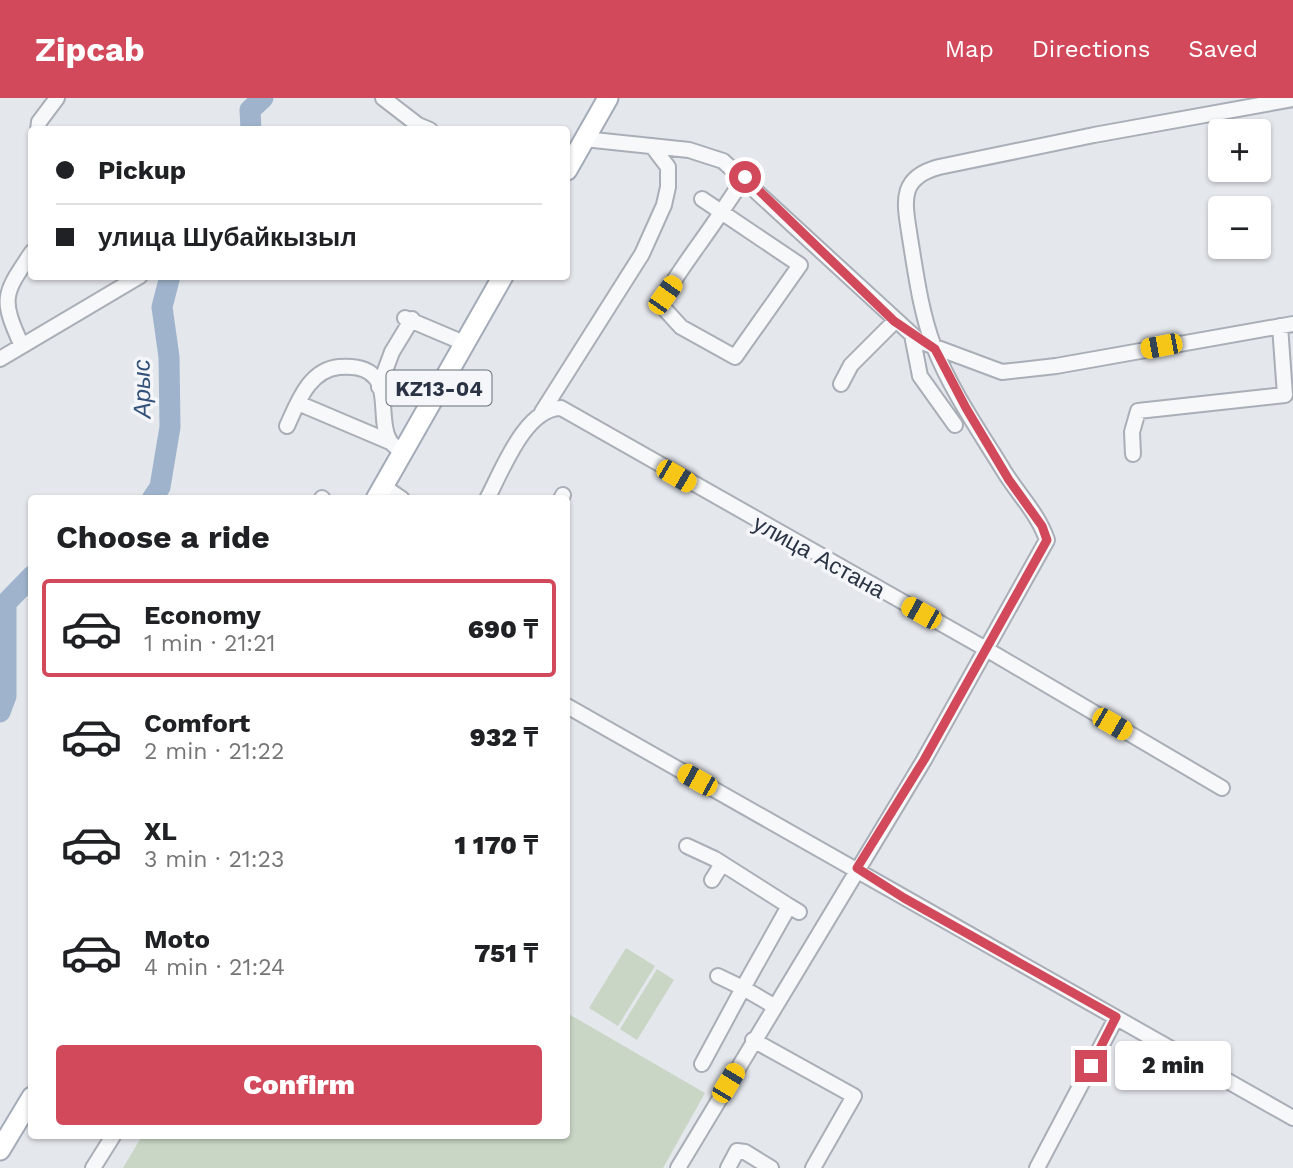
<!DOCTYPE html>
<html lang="en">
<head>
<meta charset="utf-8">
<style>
  body { margin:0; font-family:"Work Sans",sans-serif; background:#f6f6f6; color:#202124; height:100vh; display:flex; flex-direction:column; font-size:26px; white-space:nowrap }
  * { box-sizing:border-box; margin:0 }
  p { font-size:23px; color:#757577 }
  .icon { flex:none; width:38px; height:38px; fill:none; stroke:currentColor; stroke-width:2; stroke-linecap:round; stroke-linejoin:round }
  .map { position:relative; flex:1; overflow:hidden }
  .panel { position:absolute; left:28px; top:397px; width:542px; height:644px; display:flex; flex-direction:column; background:#fff; border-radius:7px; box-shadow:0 2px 5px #0004 }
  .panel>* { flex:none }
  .top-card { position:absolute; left:28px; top:28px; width:542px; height:154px; border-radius:7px; box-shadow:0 2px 5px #0004; display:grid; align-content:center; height:154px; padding:0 28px; background:#fff }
  .fabs { position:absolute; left:1208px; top:21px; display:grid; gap:14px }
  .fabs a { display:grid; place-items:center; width:63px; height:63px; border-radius:7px; background:#fff; box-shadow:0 2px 5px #0004; font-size:35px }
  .end { position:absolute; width:32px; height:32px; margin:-16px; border:9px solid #d1495b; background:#fff; box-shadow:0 0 0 4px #fff }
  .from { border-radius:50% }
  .bubble { position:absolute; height:49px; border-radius:7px; background:#fff; box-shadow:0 2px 5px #0004; font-size:23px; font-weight:800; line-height:49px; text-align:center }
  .car { position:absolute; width:21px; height:42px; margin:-21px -10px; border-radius:9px; box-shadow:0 0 5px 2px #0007; background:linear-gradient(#f5c518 24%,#345 0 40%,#f5c518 0 76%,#345 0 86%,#f5c518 0) }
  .top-card b { display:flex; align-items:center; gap:24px; height:66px; font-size:26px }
  .top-card b+b { border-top:2px solid #e0e0e0 }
  .top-card i { width:18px; height:18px; background:#202124 }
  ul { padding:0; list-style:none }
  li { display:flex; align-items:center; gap:21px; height:98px; margin:0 14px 10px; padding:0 14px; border:4px solid transparent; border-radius:7px }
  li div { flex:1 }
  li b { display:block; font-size:26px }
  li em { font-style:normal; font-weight:800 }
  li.on { border-color:#d1495b }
  li>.icon { width:63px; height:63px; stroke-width:1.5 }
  h2 { padding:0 28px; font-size:32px; line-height:84px }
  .action { display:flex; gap:14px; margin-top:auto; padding:14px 28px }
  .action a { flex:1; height:80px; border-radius:7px; background:#d1495b; color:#fff; font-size:28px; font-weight:800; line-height:80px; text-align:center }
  header { display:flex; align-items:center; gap:42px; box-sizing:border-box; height:98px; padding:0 35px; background:#d1495b; color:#fff }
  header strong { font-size:33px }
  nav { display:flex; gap:38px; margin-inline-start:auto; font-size:24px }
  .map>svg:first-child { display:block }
</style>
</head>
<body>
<header>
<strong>Zipcab</strong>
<nav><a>Map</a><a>Directions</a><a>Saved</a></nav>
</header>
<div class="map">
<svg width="1293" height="1070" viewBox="0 0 1293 1070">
  <rect width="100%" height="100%" fill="#e4e7ec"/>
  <path fill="#c9d6c5" d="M 626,850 L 655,868 L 618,928 L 589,910 Z
    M 657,871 L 674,882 L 637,942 L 620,931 Z
    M 567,915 L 705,995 L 663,1070 L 123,1070 L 142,1038 L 567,1038 Z"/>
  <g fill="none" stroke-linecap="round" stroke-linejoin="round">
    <path stroke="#9fb4cc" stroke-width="21" d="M 251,32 L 250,12 L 263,0
      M 152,401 L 160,389 L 170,329 L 169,259 L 162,209 L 170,178
      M 0,614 L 6,598 L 6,505 L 32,478"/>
    <defs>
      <path id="minor" d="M 383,0 L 418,27 L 430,32
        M 38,32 L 39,24 L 57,0
        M 584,41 L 689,52 L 723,63 L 919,243 L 1002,274 L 1056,268 L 1293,226
        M 702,101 L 800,167 L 735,259 L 681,229 L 660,206 C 677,174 702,144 722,113 L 745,79
        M 405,220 L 464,245
        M 912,237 L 920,278 L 955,327
        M 22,248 C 0,200 3,197 32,154
        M 0,261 L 140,178
        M 841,286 L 851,267 L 895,223
        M 379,289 L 392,254 L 412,221
        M 298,305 L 390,344
        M 542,314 L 642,156 L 664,107 L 668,89 L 668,69 L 652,48
        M 287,328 C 298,304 309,272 339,269 C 401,264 374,320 390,343 C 392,347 399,351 403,354
        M 1133,356 L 1132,334 L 1138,313 L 1285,297 L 1280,228
        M 383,388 L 402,401
        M 322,400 L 323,401
        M 487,401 C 502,373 525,310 561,310 L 986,551 L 1222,690
        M 561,401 L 563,397
        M 567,608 L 1293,1020
        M 687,748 L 715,761 L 789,808
        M 712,782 L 722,766
        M 718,878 L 743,890 L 789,808 L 799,814
        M 753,942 L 854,998 L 813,1070
        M 702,966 L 743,890 L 774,908
        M 93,1070 L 113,1038
        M 678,1070 L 924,662 L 1047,442 C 1038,415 1016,394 1002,370 C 978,331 951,292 934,249 C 921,215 916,177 910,140 C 905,106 897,80 939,69 L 1094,37 L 1293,1
        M 728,1070 L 737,1053 L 745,1054 L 771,1070
        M 1037,1070 L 1116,920"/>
      <path id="major" d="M 567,72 L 608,0
        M 376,401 L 503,178
        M 0,1052 L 32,999"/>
    </defs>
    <use href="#minor" stroke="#a9aeb7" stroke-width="18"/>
    <use href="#major" stroke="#a3abb8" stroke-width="23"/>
    <use href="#minor" stroke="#f7f8fa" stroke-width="14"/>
    <use href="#major" stroke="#fff" stroke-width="19"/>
  </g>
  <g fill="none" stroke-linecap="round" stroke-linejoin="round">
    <path stroke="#d1495b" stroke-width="9" d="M 745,79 L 894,223 L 935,251 L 966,310 L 1009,382 L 1042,428 L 1047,442 L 924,662 L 857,770 L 904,800 L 1116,919 L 1091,968"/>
  </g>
  <g text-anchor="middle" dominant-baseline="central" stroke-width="7" stroke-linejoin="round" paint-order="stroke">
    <rect fill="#f4f6f9" stroke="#676e7b" stroke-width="2" x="386.5" y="272.5" width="105" height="35" rx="5"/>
    <g font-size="21" font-weight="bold" fill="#2b3445">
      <text x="439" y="290">KZ13-04</text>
    </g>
    <g font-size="23" fill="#2b3445" stroke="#f4f6f9">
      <text transform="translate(819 459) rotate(29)">улица Астана</text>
    </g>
    <g font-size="24" font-style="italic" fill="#34527a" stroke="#f4f6f9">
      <text transform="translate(142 291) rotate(-91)">Арыс</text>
    </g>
  </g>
</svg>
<div class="fabs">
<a>+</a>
<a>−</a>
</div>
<i class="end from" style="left:745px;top:79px"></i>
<i class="end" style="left:1091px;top:968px"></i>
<div class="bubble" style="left:1115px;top:943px;width:116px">2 min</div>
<i class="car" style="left:665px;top:197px;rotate:35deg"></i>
<i class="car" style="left:1161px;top:248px;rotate:259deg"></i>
<i class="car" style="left:676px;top:378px;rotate:120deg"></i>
<i class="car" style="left:921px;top:515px;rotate:299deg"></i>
<i class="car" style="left:1112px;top:626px;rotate:120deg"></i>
<i class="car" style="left:697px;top:682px;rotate:299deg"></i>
<i class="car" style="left:728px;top:985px;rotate:31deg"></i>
<div class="top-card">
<b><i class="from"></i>Pickup</b>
<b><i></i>улица Шубайкызыл</b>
</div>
<section class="panel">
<h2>Choose a ride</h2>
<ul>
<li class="on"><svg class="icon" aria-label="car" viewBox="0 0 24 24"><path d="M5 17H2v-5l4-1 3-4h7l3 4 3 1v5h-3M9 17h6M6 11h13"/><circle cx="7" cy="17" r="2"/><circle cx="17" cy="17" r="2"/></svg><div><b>Economy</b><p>1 min · 21:21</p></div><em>690 ₸</em></li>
<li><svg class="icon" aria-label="car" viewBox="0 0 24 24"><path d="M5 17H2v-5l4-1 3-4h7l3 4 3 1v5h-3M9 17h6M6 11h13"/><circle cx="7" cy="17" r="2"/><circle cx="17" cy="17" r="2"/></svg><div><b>Comfort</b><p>2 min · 21:22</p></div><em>932 ₸</em></li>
<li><svg class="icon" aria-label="car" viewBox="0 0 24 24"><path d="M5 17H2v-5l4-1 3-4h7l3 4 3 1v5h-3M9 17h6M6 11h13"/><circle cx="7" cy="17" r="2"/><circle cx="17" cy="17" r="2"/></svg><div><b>XL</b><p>3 min · 21:23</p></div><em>1 170 ₸</em></li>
<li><svg class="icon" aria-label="car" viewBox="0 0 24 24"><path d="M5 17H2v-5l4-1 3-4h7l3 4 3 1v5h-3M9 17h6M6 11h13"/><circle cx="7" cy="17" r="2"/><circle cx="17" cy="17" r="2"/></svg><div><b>Moto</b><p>4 min · 21:24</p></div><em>751 ₸</em></li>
</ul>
<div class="action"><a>Confirm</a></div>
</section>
</div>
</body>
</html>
